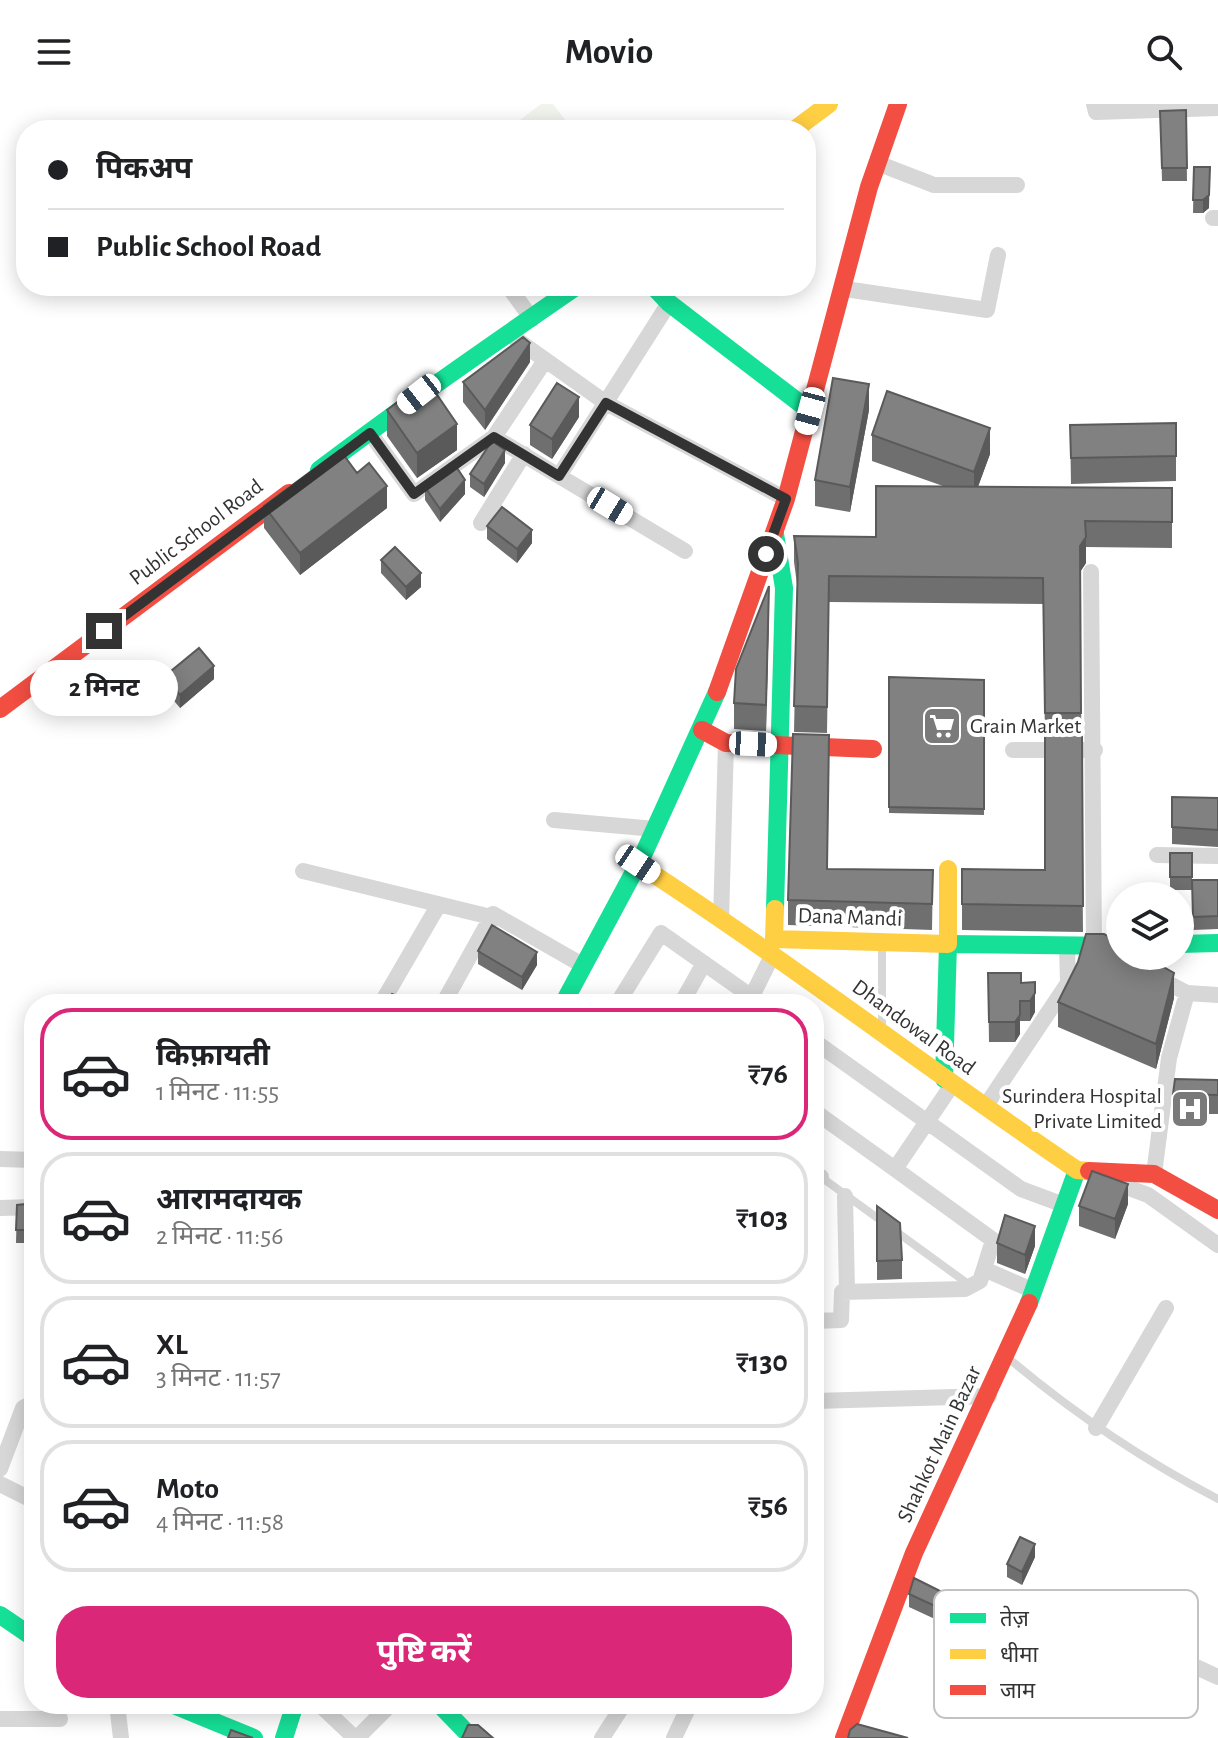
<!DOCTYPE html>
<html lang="hi">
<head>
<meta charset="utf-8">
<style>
  body { margin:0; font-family:"Alegreya Sans","Noto Sans Devanagari",sans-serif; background:#f2f2f2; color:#202124; height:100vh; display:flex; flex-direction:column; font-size:30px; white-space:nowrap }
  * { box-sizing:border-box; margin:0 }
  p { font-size:26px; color:#757577 }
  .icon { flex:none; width:44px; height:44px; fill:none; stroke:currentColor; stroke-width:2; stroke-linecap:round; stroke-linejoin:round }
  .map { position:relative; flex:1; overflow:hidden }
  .details { position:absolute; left:24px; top:890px; width:800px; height:720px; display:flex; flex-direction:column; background:#fff; border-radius:32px; box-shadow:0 4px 20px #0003 }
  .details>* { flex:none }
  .hud { position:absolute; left:16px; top:16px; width:800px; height:176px; border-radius:32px; box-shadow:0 4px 20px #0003; display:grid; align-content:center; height:176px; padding:0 32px; background:#fff }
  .controls { position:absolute; left:1106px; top:778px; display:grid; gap:16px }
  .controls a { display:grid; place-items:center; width:88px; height:88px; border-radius:50%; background:#fff; box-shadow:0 4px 20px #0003; font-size:40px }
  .end { position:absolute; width:36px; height:36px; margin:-18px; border:10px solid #333; background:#fff; box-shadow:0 0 0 4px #fff }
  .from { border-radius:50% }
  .bubble { position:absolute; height:56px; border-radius:28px; background:#fff; box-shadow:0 4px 20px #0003; font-size:26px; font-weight:700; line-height:56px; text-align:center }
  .car { position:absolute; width:24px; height:48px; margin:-24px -12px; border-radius:10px; box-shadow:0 0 6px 2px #0007; background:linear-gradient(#fff 24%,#345 0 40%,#fff 0 76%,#345 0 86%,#fff 0) }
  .hud b { display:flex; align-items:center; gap:28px; height:76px; font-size:30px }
  .hud b+b { border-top:2px solid #e0e0e0 }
  .hud i { width:20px; height:20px; background:#202124 }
  ul { padding:14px 0 0; list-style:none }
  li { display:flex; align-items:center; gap:24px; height:132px; margin:0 16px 12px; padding:0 16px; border:4px solid #e0e0e0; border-radius:32px }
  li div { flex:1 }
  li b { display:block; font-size:30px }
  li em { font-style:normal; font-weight:700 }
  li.current { border-color:#db2777 }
  li>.icon { width:72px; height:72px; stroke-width:1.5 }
  .button { display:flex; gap:16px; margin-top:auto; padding:16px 32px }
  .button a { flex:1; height:92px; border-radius:32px; background:#db2777; color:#fff; font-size:32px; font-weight:700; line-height:92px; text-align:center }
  header { display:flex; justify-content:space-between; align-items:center; height:104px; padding:0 32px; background:#fff; font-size:36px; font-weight:700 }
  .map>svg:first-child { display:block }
</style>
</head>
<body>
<header><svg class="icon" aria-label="menu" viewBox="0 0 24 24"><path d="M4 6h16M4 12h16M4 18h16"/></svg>Movio<svg class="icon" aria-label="search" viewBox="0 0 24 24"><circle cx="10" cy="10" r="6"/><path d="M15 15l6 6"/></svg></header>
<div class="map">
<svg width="1218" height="1634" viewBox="0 0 1218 1634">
  <rect width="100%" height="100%" fill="#fff"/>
  <path fill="#f1f5ed" d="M 541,0 L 553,0 L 573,26 L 507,26 Z"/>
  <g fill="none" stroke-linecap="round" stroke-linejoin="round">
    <path stroke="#d7d7d7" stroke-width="8" d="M 882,839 L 882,925
      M 821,1073 L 971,1182
      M 1007,1253 C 1073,1309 1141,1355 1218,1395"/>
    <path stroke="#d7d7d7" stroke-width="16" d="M 1094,0 L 1096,8 L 1218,4
      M 877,59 L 934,81 L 1017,81
      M 1213,114 L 1218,114
      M 508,182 L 532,215
      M 845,185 L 987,206 L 998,151
      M 513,233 L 606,299 L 786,395
      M 544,258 L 494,333 L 559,372 L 669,199
      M 370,329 L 414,390 L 494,333
      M 559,372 L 685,447
      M 481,419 L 524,350
      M 1091,468 L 1094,842
      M 1013,646 L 1095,646
      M 554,716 L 655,725
      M 1157,751 L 1218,752
      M 303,767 L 491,813
      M 721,816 L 726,639
      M 1156,873 L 1187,889 L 1218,891
      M 381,900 L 438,802
      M 443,900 L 493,810 L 584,862
      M 617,900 L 661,829 L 762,900
      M 681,900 L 704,859
      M 748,900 L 773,850
      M 814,937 L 1021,1085 L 1064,1101
      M 952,981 L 895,1065 L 993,1136 L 984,1165 L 1034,1187
      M 985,1003 L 1068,879 L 1067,843
      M 814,1007 L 895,1065
      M 0,1055 L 34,1056
      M 1154,1070 L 1169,954 L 1187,889
      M 814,1073 L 821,1073
      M 1110,1077 L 1148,1091 L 1218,1141
      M 845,1092 L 847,1187
      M 0,1104 L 34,1103
      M 814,1217 L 841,1216 L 842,1188 L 965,1185 L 980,1177 L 984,1165
      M 814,1297 L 989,1292
      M 1096,1324 L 1166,1204
      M 0,1365 L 23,1304 L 34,1298
      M 0,1380 L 34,1397
      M 1183,1557 L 1218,1573
      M 117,1600 L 121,1634
      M 319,1600 L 355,1634
      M 0,1615 L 60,1615
      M 357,1634 L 391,1600
      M 602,1634 L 624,1600
      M 674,1634 L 690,1600"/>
    <path stroke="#16e098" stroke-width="18" d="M 653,182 L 669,199 L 810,307
      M 319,366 C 403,302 490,242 577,182
      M 775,805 L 784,484 L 775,430
      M 1180,840 L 1218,839
      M 563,900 L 643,751 L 717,588
      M 944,975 L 948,840 L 1120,842
      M 1029,1199 L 1077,1066
      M 0,1511 L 34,1534
      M 171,1600 L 254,1634
      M 439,1600 L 472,1634
      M 284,1634 L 295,1600"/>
    <path stroke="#ffcf43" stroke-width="18" d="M 794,26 L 829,0
      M 638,760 C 788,857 929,966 1077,1066 L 1089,1067
      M 775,805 L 774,835 L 948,840 L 948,765"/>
    <path stroke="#f24e42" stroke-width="18" d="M 717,588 L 786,395 L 869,83 L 898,0
      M 0,605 L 289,389
      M 702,626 L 726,639 L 873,645
      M 1089,1067 L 1154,1070 L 1218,1106
      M 844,1634 L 914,1449 L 1029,1199"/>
  </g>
  <path fill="#6f6f6f" d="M 1186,6 L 1187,77 L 1162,77 L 1160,7 Z
    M 1194,63 L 1209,104 L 1203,109 L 1193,109 Z
    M 530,258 L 485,326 L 463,298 L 463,278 Z
    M 387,306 L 457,346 L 417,374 L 387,332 Z
    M 869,306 L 850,408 L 815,402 L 815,376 Z
    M 579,313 L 552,355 L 530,341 L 530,321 Z
    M 1176,319 L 1176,377 L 1071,380 L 1070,321 Z
    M 872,331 L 990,350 L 978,383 L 1172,384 L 1172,444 L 1086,443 L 1086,459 L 1080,468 L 1083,828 L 962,826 L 962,765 L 1045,766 L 1045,635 L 1043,500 L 829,498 L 827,629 L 794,628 L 797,480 L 794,458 L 794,432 L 876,433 L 943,382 L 872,357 Z
    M 505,359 L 484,393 L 470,383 L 470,370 Z
    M 357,369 L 387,404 L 300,471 L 264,424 L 264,402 Z
    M 425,383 L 465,390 L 440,418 L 425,396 Z
    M 487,422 L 532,439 L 517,459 L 487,435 Z
    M 381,456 L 421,483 L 406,496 L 381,469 Z
    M 769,508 L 766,627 L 734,625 L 734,599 Z
    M 165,572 L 214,575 L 180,604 L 165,586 Z
    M 889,573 L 984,576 L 984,711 L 889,709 Z
    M 1172,693 L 1218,694 L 1218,743 L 1172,740 Z
    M 1170,749 L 1192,749 L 1192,776 L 1218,776 L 1218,825 L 1193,826 L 1192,786 L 1170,786 Z
    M 827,765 L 933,766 L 932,826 L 788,821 L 788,796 Z
    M 478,847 L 537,861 L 522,886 L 478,860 Z
    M 988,869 L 1021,879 L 1035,908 L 1030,917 L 1020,917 L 1020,930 L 1015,938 L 989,938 Z
    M 1174,894 L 1156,965 L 1058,923 L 1058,898 Z
    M 1218,976 L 1218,1010 L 1173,1010 L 1173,990 Z
    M 34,1099 L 34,1139 L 16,1139 L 17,1101 Z
    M 1128,1100 L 1115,1135 L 1079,1122 L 1079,1102 Z
    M 877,1102 L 902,1156 L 902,1175 L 877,1176 Z
    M 997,1139 L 1035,1142 L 1025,1170 L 997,1159 Z
    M 1035,1453 L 1022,1481 L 1007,1473 L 1007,1460 Z
    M 909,1490 L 944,1502 L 937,1516 L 909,1503 Z"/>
  <path fill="#5a5a5a" d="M 1210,63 L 1209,104 L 1203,109 L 1203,96 Z
    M 530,239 L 530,258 L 485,326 L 485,306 Z
    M 869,280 L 869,306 L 850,408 L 850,383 Z
    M 579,293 L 579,313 L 552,355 L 552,335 Z
    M 457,320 L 457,346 L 417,374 L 417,349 Z
    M 990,324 L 990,350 L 974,393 L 974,368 Z
    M 505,346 L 505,359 L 484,393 L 484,380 Z
    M 465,376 L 465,390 L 440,418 L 440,405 Z
    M 387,382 L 387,404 L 300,471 L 300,449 Z
    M 532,426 L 532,439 L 517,459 L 517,445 Z
    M 1086,433 L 1086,459 L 1080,468 L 1080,442 Z
    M 421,469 L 421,483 L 406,496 L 406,483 Z
    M 769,482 L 769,508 L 766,627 L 766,601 Z
    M 214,562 L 214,575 L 180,604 L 180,591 Z
    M 537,848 L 537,861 L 522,886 L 522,873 Z
    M 1174,869 L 1174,894 L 1156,965 L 1156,940 Z
    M 1035,889 L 1035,908 L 1030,917 L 1030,897 Z
    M 1020,911 L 1020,930 L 1015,938 L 1015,918 Z
    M 1128,1080 L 1128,1100 L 1115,1135 L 1115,1115 Z
    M 1035,1122 L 1035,1142 L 1025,1170 L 1025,1151 Z
    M 1035,1440 L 1035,1453 L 1022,1481 L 1022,1468 Z
    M 944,1489 L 944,1502 L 937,1516 L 937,1503 Z"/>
  <path fill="#818181" stroke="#5a5a5a" stroke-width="2" d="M 1186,6 L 1187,64 L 1162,64 L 1160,7 Z
    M 1194,63 L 1210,63 L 1209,91 L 1203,96 L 1193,96 Z
    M 523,233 L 530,239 L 485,306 L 463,278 Z
    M 833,274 L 869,280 L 850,383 L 815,376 Z
    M 427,276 L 457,320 L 417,349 L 387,306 Z
    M 557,279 L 579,293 L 552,335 L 530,321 Z
    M 887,287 L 990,324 L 974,368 L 872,331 Z
    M 1176,319 L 1176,352 L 1071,354 L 1070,321 Z
    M 492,337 L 505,346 L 484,380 L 470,370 Z
    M 340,346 L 357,369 L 369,359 L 387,382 L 300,449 L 264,402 Z
    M 455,361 L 465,376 L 440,405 L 425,383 Z
    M 876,382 L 1172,384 L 1172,418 L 1085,417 L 1086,433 L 1080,442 L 1081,609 L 1045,609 L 1043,474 L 829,472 L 827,603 L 794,602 L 798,459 L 794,432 L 876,433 Z
    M 502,403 L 532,426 L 517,445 L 487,422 Z
    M 395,443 L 421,469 L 406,483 L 381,456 Z
    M 769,482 L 766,601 L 734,599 L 736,565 Z
    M 199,544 L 214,562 L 180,591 L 165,572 Z
    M 889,573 L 984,576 L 984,705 L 889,703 Z
    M 793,630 L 829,631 L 827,765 L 933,766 L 932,800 L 788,796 Z
    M 1045,631 L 1082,631 L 1083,802 L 962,800 L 962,765 L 1045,766 Z
    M 1172,693 L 1218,694 L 1218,726 L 1172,723 Z
    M 1170,749 L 1192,749 L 1192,773 L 1170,773 Z
    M 1192,776 L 1218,776 L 1218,812 L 1193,813 Z
    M 492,821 L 537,848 L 522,873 L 478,847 Z
    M 1086,830 L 1104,830 L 1120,839 L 1120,852 L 1144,852 L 1174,869 L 1156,940 L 1058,898 L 1078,858 Z
    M 988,869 L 1021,869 L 1021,879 L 1035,878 L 1035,889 L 1030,897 L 1020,897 L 1020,911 L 1015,918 L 989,918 Z
    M 392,890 L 411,900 L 378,900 L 379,897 L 387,896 Z
    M 456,894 L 466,900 L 452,900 Z
    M 1175,975 L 1218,976 L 1218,991 L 1173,990 Z
    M 1092,1067 L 1128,1080 L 1115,1115 L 1079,1102 Z
    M 34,1099 L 34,1126 L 16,1126 L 17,1101 Z
    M 877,1102 L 900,1119 L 902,1156 L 877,1157 Z
    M 1005,1111 L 1035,1122 L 1025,1151 L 997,1139 Z
    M 1020,1433 L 1035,1440 L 1022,1468 L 1007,1460 Z
    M 914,1474 L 944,1489 L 937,1503 L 909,1490 Z
    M 857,1620 L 908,1634 L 848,1634 L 850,1626 Z
    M 468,1621 L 478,1621 L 493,1634 L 462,1634 Z
    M 231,1626 L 253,1634 L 228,1634 Z"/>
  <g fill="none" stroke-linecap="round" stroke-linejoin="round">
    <path stroke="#333" stroke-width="10" d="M 104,527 L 370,329 L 414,390 L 494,333 L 559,372 L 606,299 L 786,395 L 766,450"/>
  </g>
  <defs>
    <symbol id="supermarket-square" viewBox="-11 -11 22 22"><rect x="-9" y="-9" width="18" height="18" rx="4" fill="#7a7a7a" stroke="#fff"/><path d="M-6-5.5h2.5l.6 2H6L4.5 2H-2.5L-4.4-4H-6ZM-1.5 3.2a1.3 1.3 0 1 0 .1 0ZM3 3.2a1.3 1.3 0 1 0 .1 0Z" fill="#fff"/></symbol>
    <symbol id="hospital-square" viewBox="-11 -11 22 22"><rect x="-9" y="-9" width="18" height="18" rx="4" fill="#7a7a7a" stroke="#fff"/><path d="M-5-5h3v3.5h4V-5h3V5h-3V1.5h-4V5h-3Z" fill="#fff"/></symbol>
  </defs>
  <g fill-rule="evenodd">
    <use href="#supermarket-square" x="920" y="600" width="44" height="44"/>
    <use href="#hospital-square" x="1168" y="983" width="44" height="44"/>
  </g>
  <g text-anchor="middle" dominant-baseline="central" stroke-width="8" stroke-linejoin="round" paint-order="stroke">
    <g font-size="22" fill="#333" stroke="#fff">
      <text transform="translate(196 428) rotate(-37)">Public School Road</text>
      <text transform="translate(850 813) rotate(2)">Dana Mandi</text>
      <text transform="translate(914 923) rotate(36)">Dhandowal Road</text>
      <text transform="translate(939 1340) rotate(-65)">Shahkot Main Bazar</text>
    </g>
    <g font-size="22" fill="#333" stroke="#fff" text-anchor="start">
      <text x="970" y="622">Grain Market</text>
      <text x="1162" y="992" text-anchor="end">Surindera Hospital<tspan x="1162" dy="25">Private Limited</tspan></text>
    </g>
  </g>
  <rect x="934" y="1486" width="264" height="128" rx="12" fill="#fff" stroke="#c2c2c2" stroke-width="2"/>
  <rect x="950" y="1509" width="36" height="10" fill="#16e098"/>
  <rect x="950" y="1545" width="36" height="10" fill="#ffcf43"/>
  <rect x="950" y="1581" width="36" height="10" fill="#f24e42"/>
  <g font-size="22" fill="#333">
    <text x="1000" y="1522">तेज़</text>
    <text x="1000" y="1558">धीमा</text>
    <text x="1000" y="1594">जाम</text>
  </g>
</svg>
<div class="controls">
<a><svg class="icon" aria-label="layers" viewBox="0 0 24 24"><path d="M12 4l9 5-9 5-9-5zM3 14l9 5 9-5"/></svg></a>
</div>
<i class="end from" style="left:766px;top:450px"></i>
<i class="end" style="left:104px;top:527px"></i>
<div class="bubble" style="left:30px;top:556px;width:148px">2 मिनट</div>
<i class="car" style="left:419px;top:290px;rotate:232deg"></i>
<i class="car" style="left:810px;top:307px;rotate:195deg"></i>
<i class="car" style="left:610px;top:402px;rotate:121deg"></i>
<i class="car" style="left:753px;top:640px;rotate:93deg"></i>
<i class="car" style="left:638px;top:760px;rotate:124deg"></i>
<div class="hud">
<b><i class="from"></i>पिकअप</b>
<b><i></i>Public School Road</b>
</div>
<section class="details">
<ul>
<li class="current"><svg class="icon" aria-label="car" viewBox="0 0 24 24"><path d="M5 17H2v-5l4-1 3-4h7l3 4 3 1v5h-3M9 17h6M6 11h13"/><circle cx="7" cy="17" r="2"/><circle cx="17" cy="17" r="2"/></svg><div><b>किफ़ायती</b><p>1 मिनट · 11:55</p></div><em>₹76</em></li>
<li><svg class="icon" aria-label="car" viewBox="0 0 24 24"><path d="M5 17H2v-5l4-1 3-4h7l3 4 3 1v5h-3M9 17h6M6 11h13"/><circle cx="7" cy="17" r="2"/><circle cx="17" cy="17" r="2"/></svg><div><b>आरामदायक</b><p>2 मिनट · 11:56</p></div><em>₹103</em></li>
<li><svg class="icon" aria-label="car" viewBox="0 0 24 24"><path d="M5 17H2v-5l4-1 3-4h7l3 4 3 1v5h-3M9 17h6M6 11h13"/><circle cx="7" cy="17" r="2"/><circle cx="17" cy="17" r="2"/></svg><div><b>XL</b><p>3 मिनट · 11:57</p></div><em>₹130</em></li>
<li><svg class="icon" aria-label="car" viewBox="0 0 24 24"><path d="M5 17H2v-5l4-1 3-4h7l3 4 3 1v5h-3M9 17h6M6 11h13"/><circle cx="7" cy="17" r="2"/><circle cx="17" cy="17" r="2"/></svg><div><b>Moto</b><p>4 मिनट · 11:58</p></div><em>₹56</em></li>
</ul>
<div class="button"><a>पुष्टि करें</a></div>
</section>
</div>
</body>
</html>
